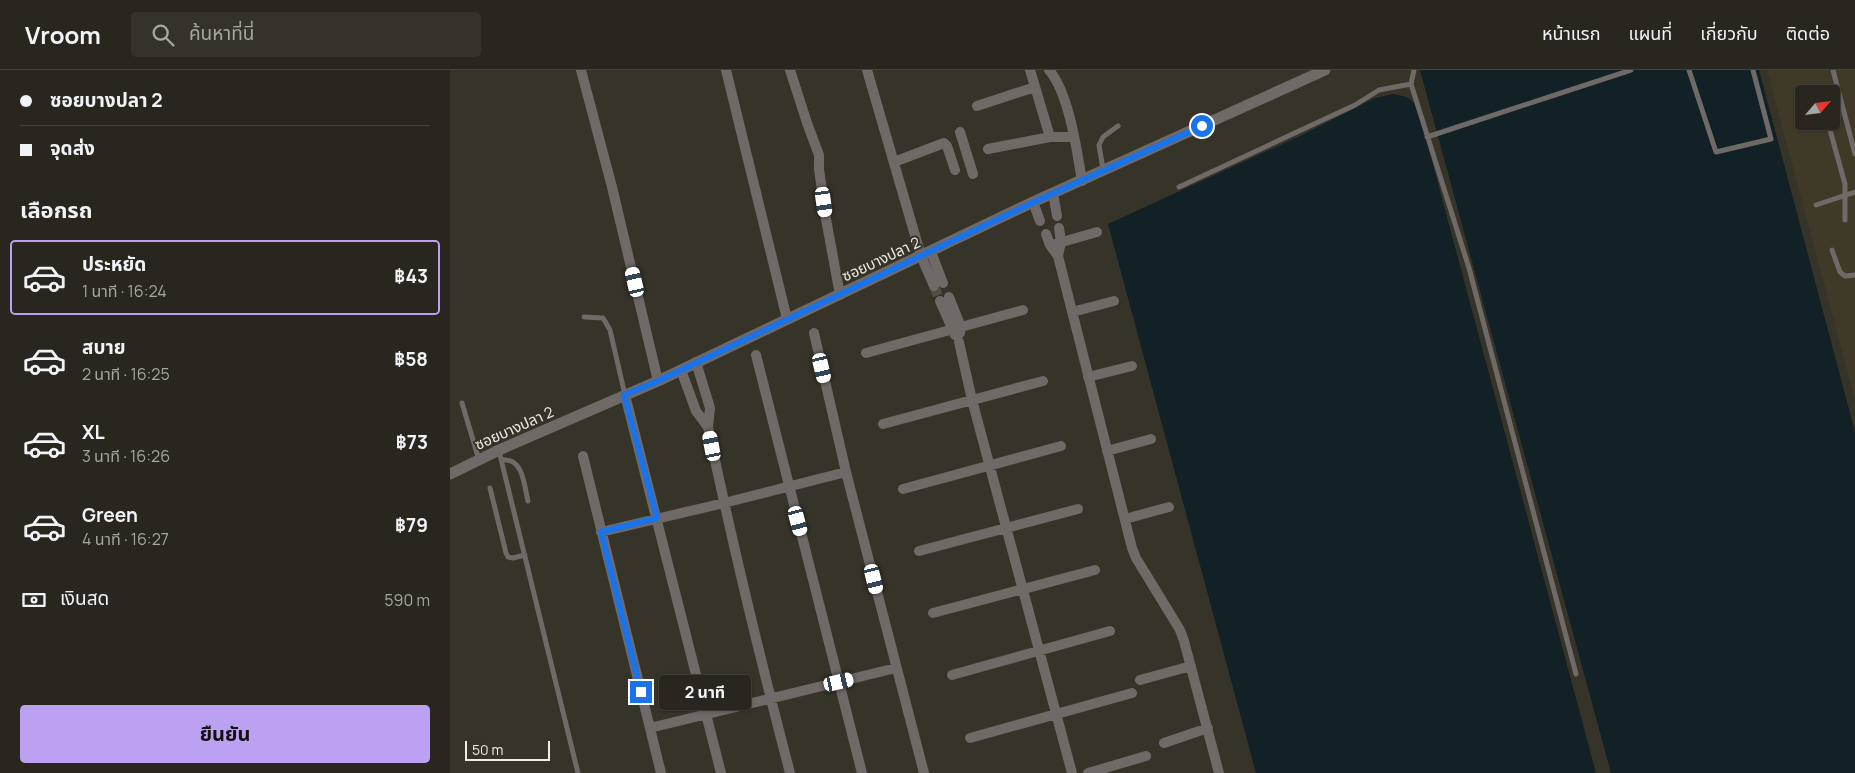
<!DOCTYPE html>
<html lang="th">
<head>
<meta charset="utf-8">
<style>
  body { margin:0; font-family:Manrope,"Noto Sans Thai",sans-serif; background:#34322b; color:#f1f3f6; height:100vh; display:flex; flex-direction:column; font-size:19px; white-space:nowrap }
  * { box-sizing:border-box; margin:0 }
  p { font-size:16px; color:#a5a5a4 }
  .icon { flex:none; width:28px; height:28px; fill:none; stroke:currentColor; stroke-width:2; stroke-linecap:round; stroke-linejoin:round }
  .map { position:relative; flex:1; overflow:hidden }
  .drawer { display:flex; flex-direction:column; background:#28261e; width:450px }
  .drawer>* { flex:none }
  .top-card { display:grid; align-content:center; height:110px; padding:0 20px; background:#28261e }
  .needle { width:32px; rotate:62deg }
  .buttons { position:absolute; left:1345px; top:15px; display:grid; gap:10px }
  .buttons a { display:grid; place-items:center; width:45px; height:45px; border-radius:5px; background:#28261e; box-shadow:0 1px 4px #0004,0 0 0 1px #44433c; font-size:25px }
  .scale { position:absolute; left:15px; bottom:12px; width:85px; box-sizing:border-box; padding-left:5px; border:2px solid #eeece5; border-top:0; font-size:14px; line-height:18px; white-space:nowrap; color:#eeece5; -webkit-text-stroke:4px #363328; paint-order:stroke }
  .end { position:absolute; width:22px; height:22px; margin:-11px; border:6px solid #1a73e8; background:#fff; box-shadow:0 0 0 2px #fff }
  .from { border-radius:50% }
  .bubble { position:absolute; height:35px; border-radius:5px; background:#28261e; box-shadow:0 1px 4px #0004,0 0 0 1px #44433c; font-size:16px; font-weight:700; line-height:35px; text-align:center }
  .car { position:absolute; width:15px; height:30px; margin:-15px -8px; border-radius:6px; box-shadow:0 0 4px 1px #0007; background:linear-gradient(#fff 24%,#345 0 40%,#fff 0 76%,#345 0 86%,#fff 0) }
  .top-card b { display:flex; align-items:center; gap:18px; height:48px; font-size:19px }
  .top-card b+b { border-top:1px solid #44433c }
  .top-card i { width:12px; height:12px; background:#f1f3f6 }
  ul { padding:0; list-style:none }
  li { display:flex; align-items:center; gap:15px; height:75px; margin:0 10px 8px; padding:0 10px; border:2px solid transparent; border-radius:5px }
  li div { flex:1 }
  li b { display:block; font-size:19px }
  li em { font-style:normal; font-weight:700 }
  li.selected { border-color:#bca0f2 }
  li>.icon { width:45px; height:45px; stroke-width:1.5 }
  h2 { padding:0 20px; font-size:22px; line-height:60px }
  .pay { display:flex; align-items:center; gap:12px; height:55px; padding:0 20px; font-size:19px }
  .pay p { margin-inline-start:auto }
  .button { display:flex; gap:10px; margin-top:auto; padding:10px 20px }
  .button a { flex:1; height:58px; border-radius:5px; background:#bca0f2; color:#111; font-size:20px; font-weight:700; line-height:58px; text-align:center }
  header { display:flex; align-items:center; gap:30px; box-sizing:border-box; height:70px; padding:0 25px; background:#28261e; border-bottom:1px solid #44433c }
  header strong { font-size:24px }
  nav { display:flex; gap:28px; margin-inline-start:auto; font-size:18px }
  .search { width:350px; height:45px; background:#34322b; display:flex; align-items:center; gap:12px; box-sizing:border-box; padding:0 18px; border-radius:5px; color:#a5a5a4; font-size:19px }
  main { display:flex; flex:1; min-height:0 }
  .map>svg:first-child { display:block }
</style>
</head>
<body>
<header>
<strong>Vroom</strong>
<div class="search"><svg class="icon" aria-label="search" viewBox="0 0 24 24"><circle cx="10" cy="10" r="6"/><path d="M15 15l6 6"/></svg>ค้นหาที่นี่</div>
<nav><a>หน้าแรก</a><a>แผนที่</a><a>เกี่ยวกับ</a><a>ติดต่อ</a></nav>
</header>
<main>
<section class="drawer">
<div class="top-card">
<b><i class="from"></i>ซอยบางปลา 2</b>
<b><i></i>จุดส่ง</b>
</div>
<h2>เลือกรถ</h2>
<ul>
<li class="selected"><svg class="icon" aria-label="car" viewBox="0 0 24 24"><path d="M5 17H2v-5l4-1 3-4h7l3 4 3 1v5h-3M9 17h6M6 11h13"/><circle cx="7" cy="17" r="2"/><circle cx="17" cy="17" r="2"/></svg><div><b>ประหยัด</b><p>1 นาที · 16:24</p></div><em>฿43</em></li>
<li><svg class="icon" aria-label="car" viewBox="0 0 24 24"><path d="M5 17H2v-5l4-1 3-4h7l3 4 3 1v5h-3M9 17h6M6 11h13"/><circle cx="7" cy="17" r="2"/><circle cx="17" cy="17" r="2"/></svg><div><b>สบาย</b><p>2 นาที · 16:25</p></div><em>฿58</em></li>
<li><svg class="icon" aria-label="car" viewBox="0 0 24 24"><path d="M5 17H2v-5l4-1 3-4h7l3 4 3 1v5h-3M9 17h6M6 11h13"/><circle cx="7" cy="17" r="2"/><circle cx="17" cy="17" r="2"/></svg><div><b>XL</b><p>3 นาที · 16:26</p></div><em>฿73</em></li>
<li><svg class="icon" aria-label="car" viewBox="0 0 24 24"><path d="M5 17H2v-5l4-1 3-4h7l3 4 3 1v5h-3M9 17h6M6 11h13"/><circle cx="7" cy="17" r="2"/><circle cx="17" cy="17" r="2"/></svg><div><b>Green</b><p>4 นาที · 16:27</p></div><em>฿79</em></li>
</ul>
<div class="pay"><svg class="icon" aria-label="cash" viewBox="0 0 24 24"><path d="M3 7h18v10H3z"/><circle cx="12" cy="12" r="2"/></svg>เงินสด<p>590 m</p></div>
<div class="button"><a>ยืนยัน</a></div>
</section>
<div class="map">
<svg width="1405" height="703" viewBox="0 0 1405 703">
  <rect width="100%" height="100%" fill="#363328"/>
  <path fill="#3f3928" fill-rule="evenodd" d="M 1317,0 L 1405,0 L 1405,330 ZM 1354,24 L 1381,24 L 1381,51 L 1354,51 Z"/>
  <path fill="#112125" d="M 970,0 L 1309,0 L 1405,362 L 1405,703 L 1161,703 Z
    M 943,24 L 957,27 L 967,35 L 1146,703 L 806,703 L 658,154 L 850,66 L 925,28 Z"/>
  <g fill="none" stroke-linecap="round" stroke-linejoin="round">
    <path stroke="#524f44" stroke-width="10" stroke-dasharray="10 5" stroke-linecap="butt" d="M 484,216 L 490,231"/>
    <path stroke="#6f6967" stroke-width="5" d="M 1239,0 L 1266,82 L 1321,69 L 1303,0
      M 1383,0 L 1405,84
      M 961,14 L 1019,198 L 1126,604
      M 1380,60 L 1395,114 L 1395,150
      M 977,67 L 1181,0
      M 653,99 L 649,75 L 653,67 L 668,56
      M 729,117 L 905,35 L 929,20 L 961,14 L 964,0
      M 1366,135 L 1405,122
      M 1382,180 L 1390,202 L 1395,206 L 1405,205
      M 134,247 L 153,248 L 160,260 L 175,325
      M 12,333 L 29,390
      M 49,381 L 128,703
      M 51,389 C 54,390 60,390 63,392 C 74,399 75,420 78,431
      M 40,418 L 56,483 L 58,487 L 63,488 L 75,485"/>
    <path stroke="#6f6967" stroke-width="10" d="M 131,0 L 162,117 L 208,311
      M 276,0 L 337,249
      M 340,0 L 357,53 L 369,85 L 369,99 L 376,149 L 390,225
      M 417,0 L 471,186 L 484,216
      M 580,0 L 600,67 L 624,67
      M 599,0 C 619,23 627,81 632,111
      M 527,36 L 585,17
      M 510,62 L 523,104
      M 538,79 L 600,67
      M 444,92 L 494,73 L 497,76 L 505,100
      M 603,123 L 607,146
      M 583,132 L 590,151
      M 596,164 L 600,175 L 608,186 L 611,172 L 609,158
      M 605,174 L 647,162
      M 481,182 L 493,213
      M 608,186 L 682,478 L 686,488 L 730,560 L 734,571 L 769,703
      M 499,227 L 511,257 L 510,263
      M 490,231 L 505,265
      M 622,242 L 664,231
      M 364,263 L 396,402 L 474,703
      M 509,272 L 522,330 L 622,703
      M 416,283 L 573,240
      M 306,285 L 412,703
      M 231,300 L 246,341 L 258,357 L 260,338 L 246,292
      M 638,307 L 682,296
      M 175,325 L 271,703
      M 433,354 L 593,311
      M 258,357 C 282,473 310,588 340,703
      M 657,381 L 701,369
      M 133,386 L 211,703
      M 453,419 L 611,376
      M 675,449 L 719,437
      M 151,462 L 274,433 L 396,402
      M 469,481 L 628,439
      M 483,543 L 645,500
      M 502,605 L 660,561
      M 690,610 L 741,596
      M 200,658 L 446,598
      M 520,668 L 682,623
      M 714,673 L 758,658
      M 638,703 L 696,686"/>
    <path stroke="#6f6967" stroke-width="11" d="M 0,404 L 49,380 L 208,311 L 583,132 L 875,0"/>
  </g>
  <g fill="none" stroke-linecap="round" stroke-linejoin="round">
    <path stroke="#1a73e8" stroke-width="6" d="M 191,622 L 151,462 L 207,448 L 174,325 L 208,311 L 584,132 L 752,56"/>
  </g>
  <g text-anchor="middle" dominant-baseline="central" stroke-width="4" stroke-linejoin="round" paint-order="stroke">
    <g font-size="15" fill="#eeece5" stroke="#363328">
      <text transform="translate(431 189) rotate(-25)">ซอยบางปลา 2</text>
      <text transform="translate(64 358) rotate(-24)">ซอยบางปลา 2</text>
    </g>
  </g>
</svg>
<div class="buttons">
<a><svg class="needle" viewBox="-14 -14 28 28"><path d="M0-13l5 13h-10z" fill="#e53935"/><path d="M0 13l5-13h-10z" fill="#a5a5a4"/></svg></a>
</div>
<div class="scale">50 m</div>
<i class="end from" style="left:752px;top:56px"></i>
<i class="end" style="left:191px;top:622px"></i>
<div class="bubble" style="left:209px;top:605px;width:92px">2 นาที</div>
<i class="car" style="left:374px;top:132px;rotate:172deg"></i>
<i class="car" style="left:185px;top:212px;rotate:347deg"></i>
<i class="car" style="left:372px;top:298px;rotate:167deg"></i>
<i class="car" style="left:262px;top:376px;rotate:349deg"></i>
<i class="car" style="left:348px;top:451px;rotate:165deg"></i>
<i class="car" style="left:424px;top:509px;rotate:166deg"></i>
<i class="car" style="left:389px;top:612px;rotate:77deg"></i>
</div>
</main>
</body>
</html>
